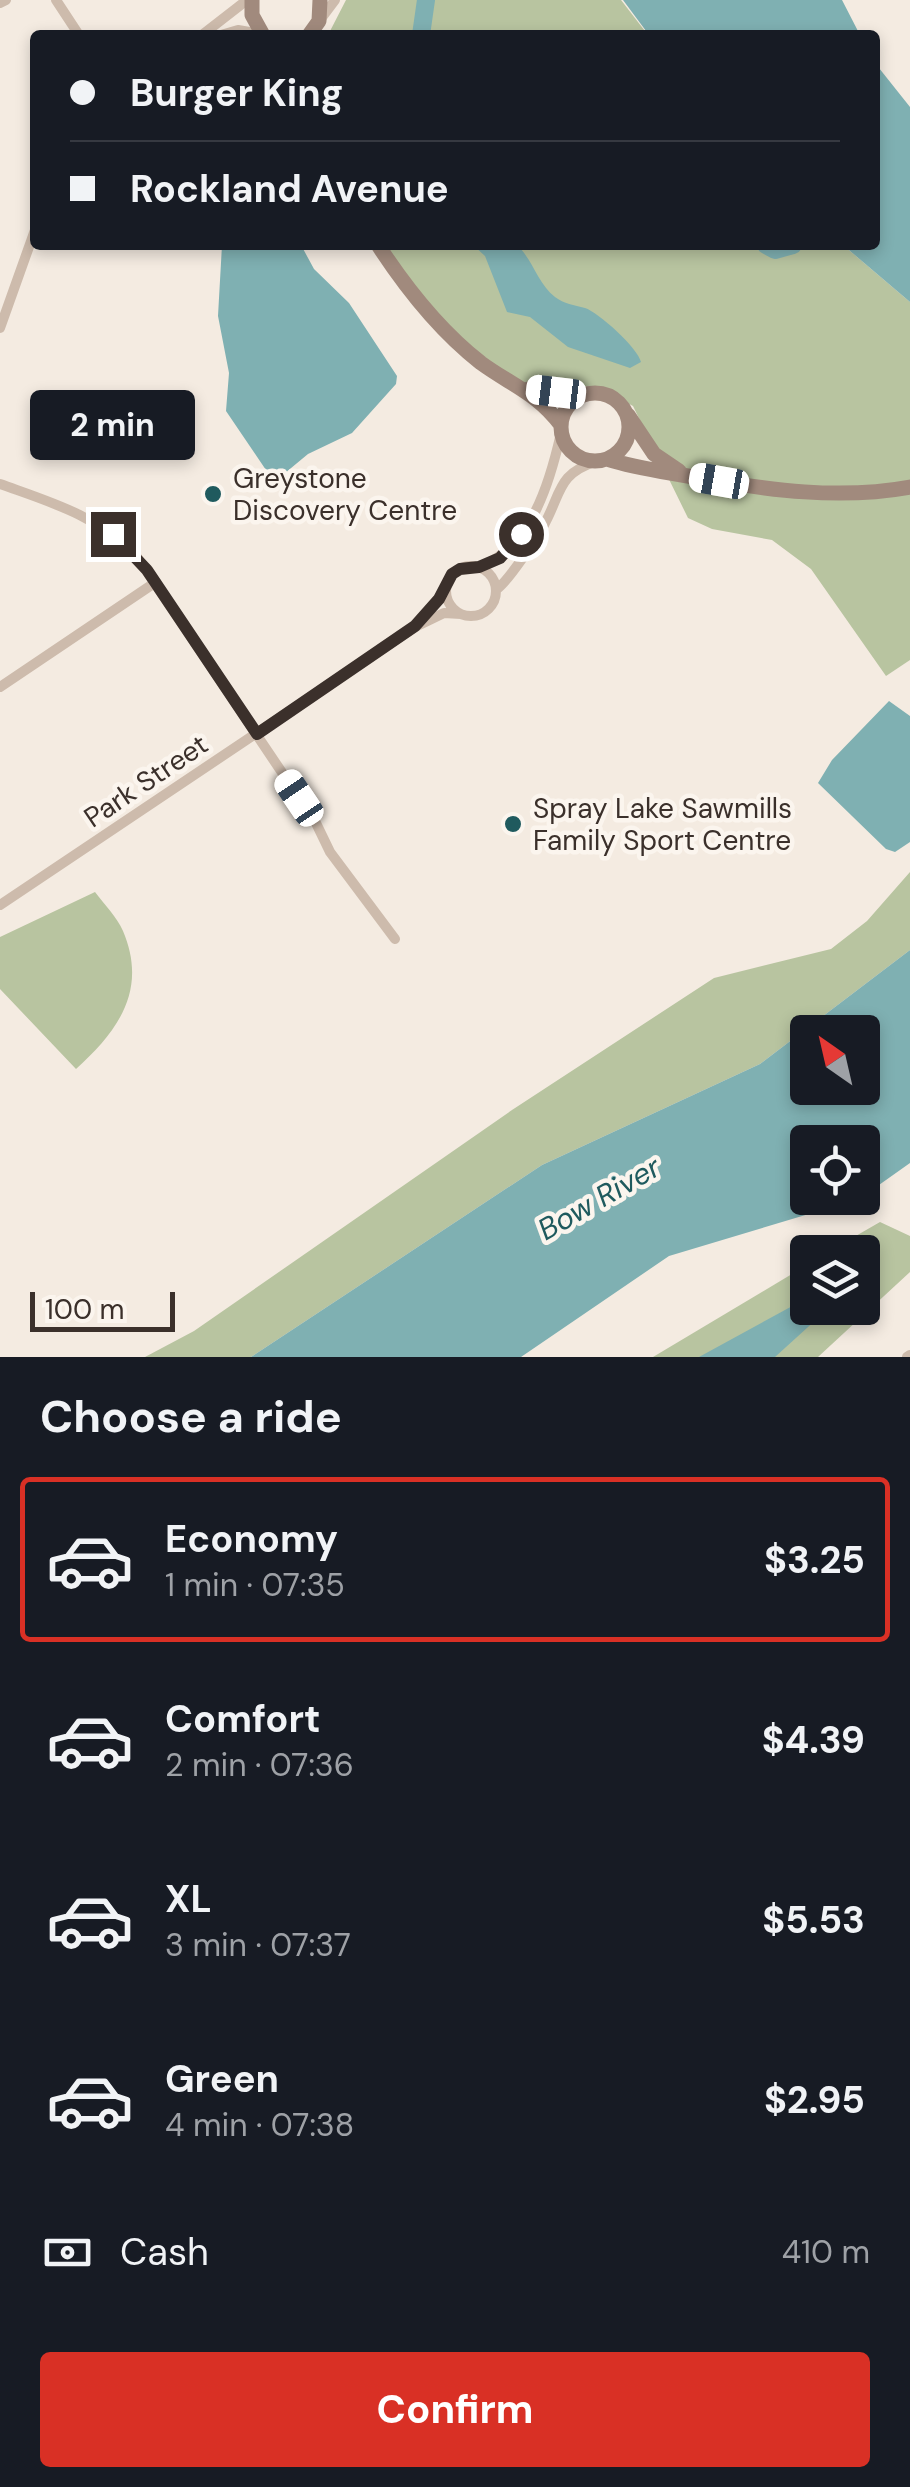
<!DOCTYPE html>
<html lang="en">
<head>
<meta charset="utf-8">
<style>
  body { margin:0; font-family:"DM Sans",sans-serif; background:#20242c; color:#f1f3f6; height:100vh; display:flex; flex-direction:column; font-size:38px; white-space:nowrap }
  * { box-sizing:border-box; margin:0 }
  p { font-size:32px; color:#9ea1a6 }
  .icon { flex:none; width:55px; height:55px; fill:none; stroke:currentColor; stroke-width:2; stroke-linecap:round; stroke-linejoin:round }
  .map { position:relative; height:1357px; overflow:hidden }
  .panel { display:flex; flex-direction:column; background:#171b24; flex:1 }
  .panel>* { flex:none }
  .top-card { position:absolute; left:30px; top:30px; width:850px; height:220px; border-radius:10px; box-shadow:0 5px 15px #0003; display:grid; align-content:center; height:220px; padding:0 40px; background:#171b24 }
  .needle { width:65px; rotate:326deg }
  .buttons { position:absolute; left:790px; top:1015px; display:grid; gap:20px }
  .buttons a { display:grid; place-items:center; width:90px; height:90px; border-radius:10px; background:#171b24; box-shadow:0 5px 15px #0003; font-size:50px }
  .scale { position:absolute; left:30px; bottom:25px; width:145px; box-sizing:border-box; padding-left:10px; border:5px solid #3b302b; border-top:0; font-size:28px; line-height:35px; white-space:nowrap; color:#3b302b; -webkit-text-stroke:8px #fbf5ee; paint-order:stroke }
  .end { position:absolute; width:45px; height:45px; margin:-22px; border:12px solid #3b302b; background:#fff; box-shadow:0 0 0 5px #fff }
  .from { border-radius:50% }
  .bubble { position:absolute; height:70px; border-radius:10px; background:#171b24; box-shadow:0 5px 15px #0003; font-size:32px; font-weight:700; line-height:70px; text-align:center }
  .car { position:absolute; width:30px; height:60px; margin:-30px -15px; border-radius:12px; box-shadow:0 0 8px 2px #0007; background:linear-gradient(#fff 24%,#345 0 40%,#fff 0 76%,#345 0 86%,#fff 0) }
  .top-card b { display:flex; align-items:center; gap:35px; height:95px; font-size:38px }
  .top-card b+b { border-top:2px solid #363941 }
  .top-card i { width:25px; height:25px; background:#f1f3f6 }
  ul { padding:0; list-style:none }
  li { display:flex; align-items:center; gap:30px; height:165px; margin:0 20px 15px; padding:0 20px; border:5px solid transparent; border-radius:10px }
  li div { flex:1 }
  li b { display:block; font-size:38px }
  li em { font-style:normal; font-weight:700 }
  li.on { border-color:#d93025 }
  li>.icon { width:90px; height:90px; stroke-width:1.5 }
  h2 { padding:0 40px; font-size:45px; line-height:120px }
  .pay { display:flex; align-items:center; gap:25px; height:110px; padding:0 40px; font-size:38px }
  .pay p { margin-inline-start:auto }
  .cta { display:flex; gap:20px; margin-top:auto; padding:20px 40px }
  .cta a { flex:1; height:115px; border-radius:10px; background:#d93025; color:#fff; font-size:40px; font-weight:700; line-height:115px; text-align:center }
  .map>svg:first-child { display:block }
</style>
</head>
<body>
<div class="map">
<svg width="910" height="1357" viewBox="0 0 910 1357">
  <rect width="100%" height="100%" fill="#f4ebe1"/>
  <path fill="#b8c4a0" d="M 346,0 L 621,0 L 648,35 L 328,35 Z
    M 378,245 L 843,245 L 910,302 L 910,660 L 886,676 L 811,569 L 772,540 L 712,529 L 688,518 L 633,406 L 596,386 L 526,389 L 479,361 Z
    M 910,872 L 910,950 L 760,1064 L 542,1165 L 251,1357 L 145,1357 L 194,1331 L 512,1110 L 714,978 L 831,949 L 867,921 Z
    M 95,892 C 104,904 117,917 123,931 C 148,990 118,1031 76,1069 L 0,989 L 0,937 Z
    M 880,1222 L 910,1236 L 910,1272 L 818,1357 L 653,1357 L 807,1265 L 808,1308 L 862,1308 L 862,1252 L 828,1252 Z"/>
  <path fill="#7fb0b2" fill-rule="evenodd" d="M 623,0 L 842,0 L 860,35 L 649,35 Z
    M 875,63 L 910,107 L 910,302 L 843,245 L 875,245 Z
    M 222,245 L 301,245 L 314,269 L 349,303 L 397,376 L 396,384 L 352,433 L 308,454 L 279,478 L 268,473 L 226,411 L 229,373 L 218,316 Z
    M 473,245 L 517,245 C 533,260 538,284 555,297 C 564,304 574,305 585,308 C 598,312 638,348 641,362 L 630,368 L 568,347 L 530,317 L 507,312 L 485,256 Z
    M 889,701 L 910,716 L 910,842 L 895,852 L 886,849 L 818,783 L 832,760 Z
    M 910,950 L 910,1163 L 862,1197 L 862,1142 L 808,1142 L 808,1198 L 862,1198 L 859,1199 L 669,1256 L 521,1357 L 251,1357 L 542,1165 L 760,1064 ZM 808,1032 L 862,1032 L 862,1088 L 808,1088 Z
    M 807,1298 L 808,1308 L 829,1308 L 775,1357 L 699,1357 Z"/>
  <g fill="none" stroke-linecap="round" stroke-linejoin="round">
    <path stroke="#7fb0b2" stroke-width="18" d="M 421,35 L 426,0
      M 766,245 L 775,250 L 793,245"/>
    <path stroke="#cdbbac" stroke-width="10" d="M 56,0 L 79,35
      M 0,3 L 6,0
      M 320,20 L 335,0
      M 202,35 L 247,0
      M 221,35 L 238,30 L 262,34
      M 0,328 L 35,230
      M 0,484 C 50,502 96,515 135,554 L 316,823 L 330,852 L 395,939
      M446 591a25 25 0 1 1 50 0a25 25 0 1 1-50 0Z
      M 479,567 C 531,548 550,482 561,433
      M 446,589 L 415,627 L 444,613 L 461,614
      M 497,589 C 510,579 535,540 544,525 C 562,492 557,474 597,461
      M 0,687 L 156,582
      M 0,905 L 415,627
      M 907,1357 L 910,1355"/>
    <path stroke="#a18a7d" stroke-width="15" d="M 252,0 L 252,15 L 263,35
      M 309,35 L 319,21 L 320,0
      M 378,245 C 406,288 440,331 481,363 C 511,385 537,393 561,425
      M 528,389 L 583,395
      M561 427a34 34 0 1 1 68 0a34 34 0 1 1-68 0Z
      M 628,415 L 654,454 L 679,471
      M 607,459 C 638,469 668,472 699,478 C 769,490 840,500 910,487"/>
  </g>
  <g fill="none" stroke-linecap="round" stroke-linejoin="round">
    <path stroke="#3b302b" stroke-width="12" d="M 113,534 L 147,570 L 257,734 L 415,626 L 439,599 L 452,574 L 460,569 L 479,567 L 500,558 L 521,534"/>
  </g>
  <g fill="#1f5a5e" stroke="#fbf5ee" stroke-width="4">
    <circle cx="213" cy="494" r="10"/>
    <circle cx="513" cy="824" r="10"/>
  </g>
  <g text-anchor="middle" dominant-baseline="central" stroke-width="9" stroke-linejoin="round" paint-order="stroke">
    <g font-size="28" fill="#3b302b" stroke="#fbf5ee" text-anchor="start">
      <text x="233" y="478">Greystone<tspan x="233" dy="32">Discovery Centre</tspan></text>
      <text x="533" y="808">Spray Lake Sawmills<tspan x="533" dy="32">Family Sport Centre</tspan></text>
    </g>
    <g font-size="28" fill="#3b302b" stroke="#fbf5ee">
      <text transform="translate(146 781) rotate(-34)">Park Street</text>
    </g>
    <g font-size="30" font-style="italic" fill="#1f5a5e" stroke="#fbf5ee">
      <text transform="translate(599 1198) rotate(-30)">Bow River</text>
    </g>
  </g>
</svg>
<div class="buttons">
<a><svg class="needle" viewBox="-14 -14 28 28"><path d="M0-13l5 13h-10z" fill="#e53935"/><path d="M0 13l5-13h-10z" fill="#9ea1a6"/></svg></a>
<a><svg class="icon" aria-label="locate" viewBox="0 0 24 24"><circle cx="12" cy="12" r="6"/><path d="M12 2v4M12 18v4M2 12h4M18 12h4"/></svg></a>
<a><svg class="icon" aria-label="layers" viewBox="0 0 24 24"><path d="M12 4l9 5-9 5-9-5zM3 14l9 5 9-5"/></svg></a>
</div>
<div class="scale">100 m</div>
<i class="end from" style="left:521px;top:534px"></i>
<i class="end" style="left:113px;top:534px"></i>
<div class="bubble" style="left:30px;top:390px;width:165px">2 min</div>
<i class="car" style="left:556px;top:392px;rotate:277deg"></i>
<i class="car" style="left:719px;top:481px;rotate:280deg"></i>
<i class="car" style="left:299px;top:798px;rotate:326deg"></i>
<div class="top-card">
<b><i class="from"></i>Burger King</b>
<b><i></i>Rockland Avenue</b>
</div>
</div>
<section class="panel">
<h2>Choose a ride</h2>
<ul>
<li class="on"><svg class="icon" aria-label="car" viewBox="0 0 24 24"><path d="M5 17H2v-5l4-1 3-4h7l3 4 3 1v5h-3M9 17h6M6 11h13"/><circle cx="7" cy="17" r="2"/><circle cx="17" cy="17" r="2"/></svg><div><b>Economy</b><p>1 min · 07:35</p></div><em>$3.25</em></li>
<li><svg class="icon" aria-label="car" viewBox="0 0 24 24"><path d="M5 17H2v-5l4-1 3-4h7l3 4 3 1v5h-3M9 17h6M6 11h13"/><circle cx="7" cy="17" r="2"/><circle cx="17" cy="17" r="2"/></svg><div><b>Comfort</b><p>2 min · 07:36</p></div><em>$4.39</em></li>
<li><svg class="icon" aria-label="car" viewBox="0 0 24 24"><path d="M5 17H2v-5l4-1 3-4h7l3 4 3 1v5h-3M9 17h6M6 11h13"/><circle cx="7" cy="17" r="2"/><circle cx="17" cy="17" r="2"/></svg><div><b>XL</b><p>3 min · 07:37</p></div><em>$5.53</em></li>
<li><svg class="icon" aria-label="car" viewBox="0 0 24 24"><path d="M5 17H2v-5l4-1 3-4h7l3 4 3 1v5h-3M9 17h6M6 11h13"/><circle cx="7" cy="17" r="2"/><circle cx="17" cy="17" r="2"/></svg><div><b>Green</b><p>4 min · 07:38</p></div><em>$2.95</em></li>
</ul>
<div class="pay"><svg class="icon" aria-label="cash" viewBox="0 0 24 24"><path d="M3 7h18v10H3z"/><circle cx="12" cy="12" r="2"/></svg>Cash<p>410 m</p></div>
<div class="cta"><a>Confirm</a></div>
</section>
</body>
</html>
